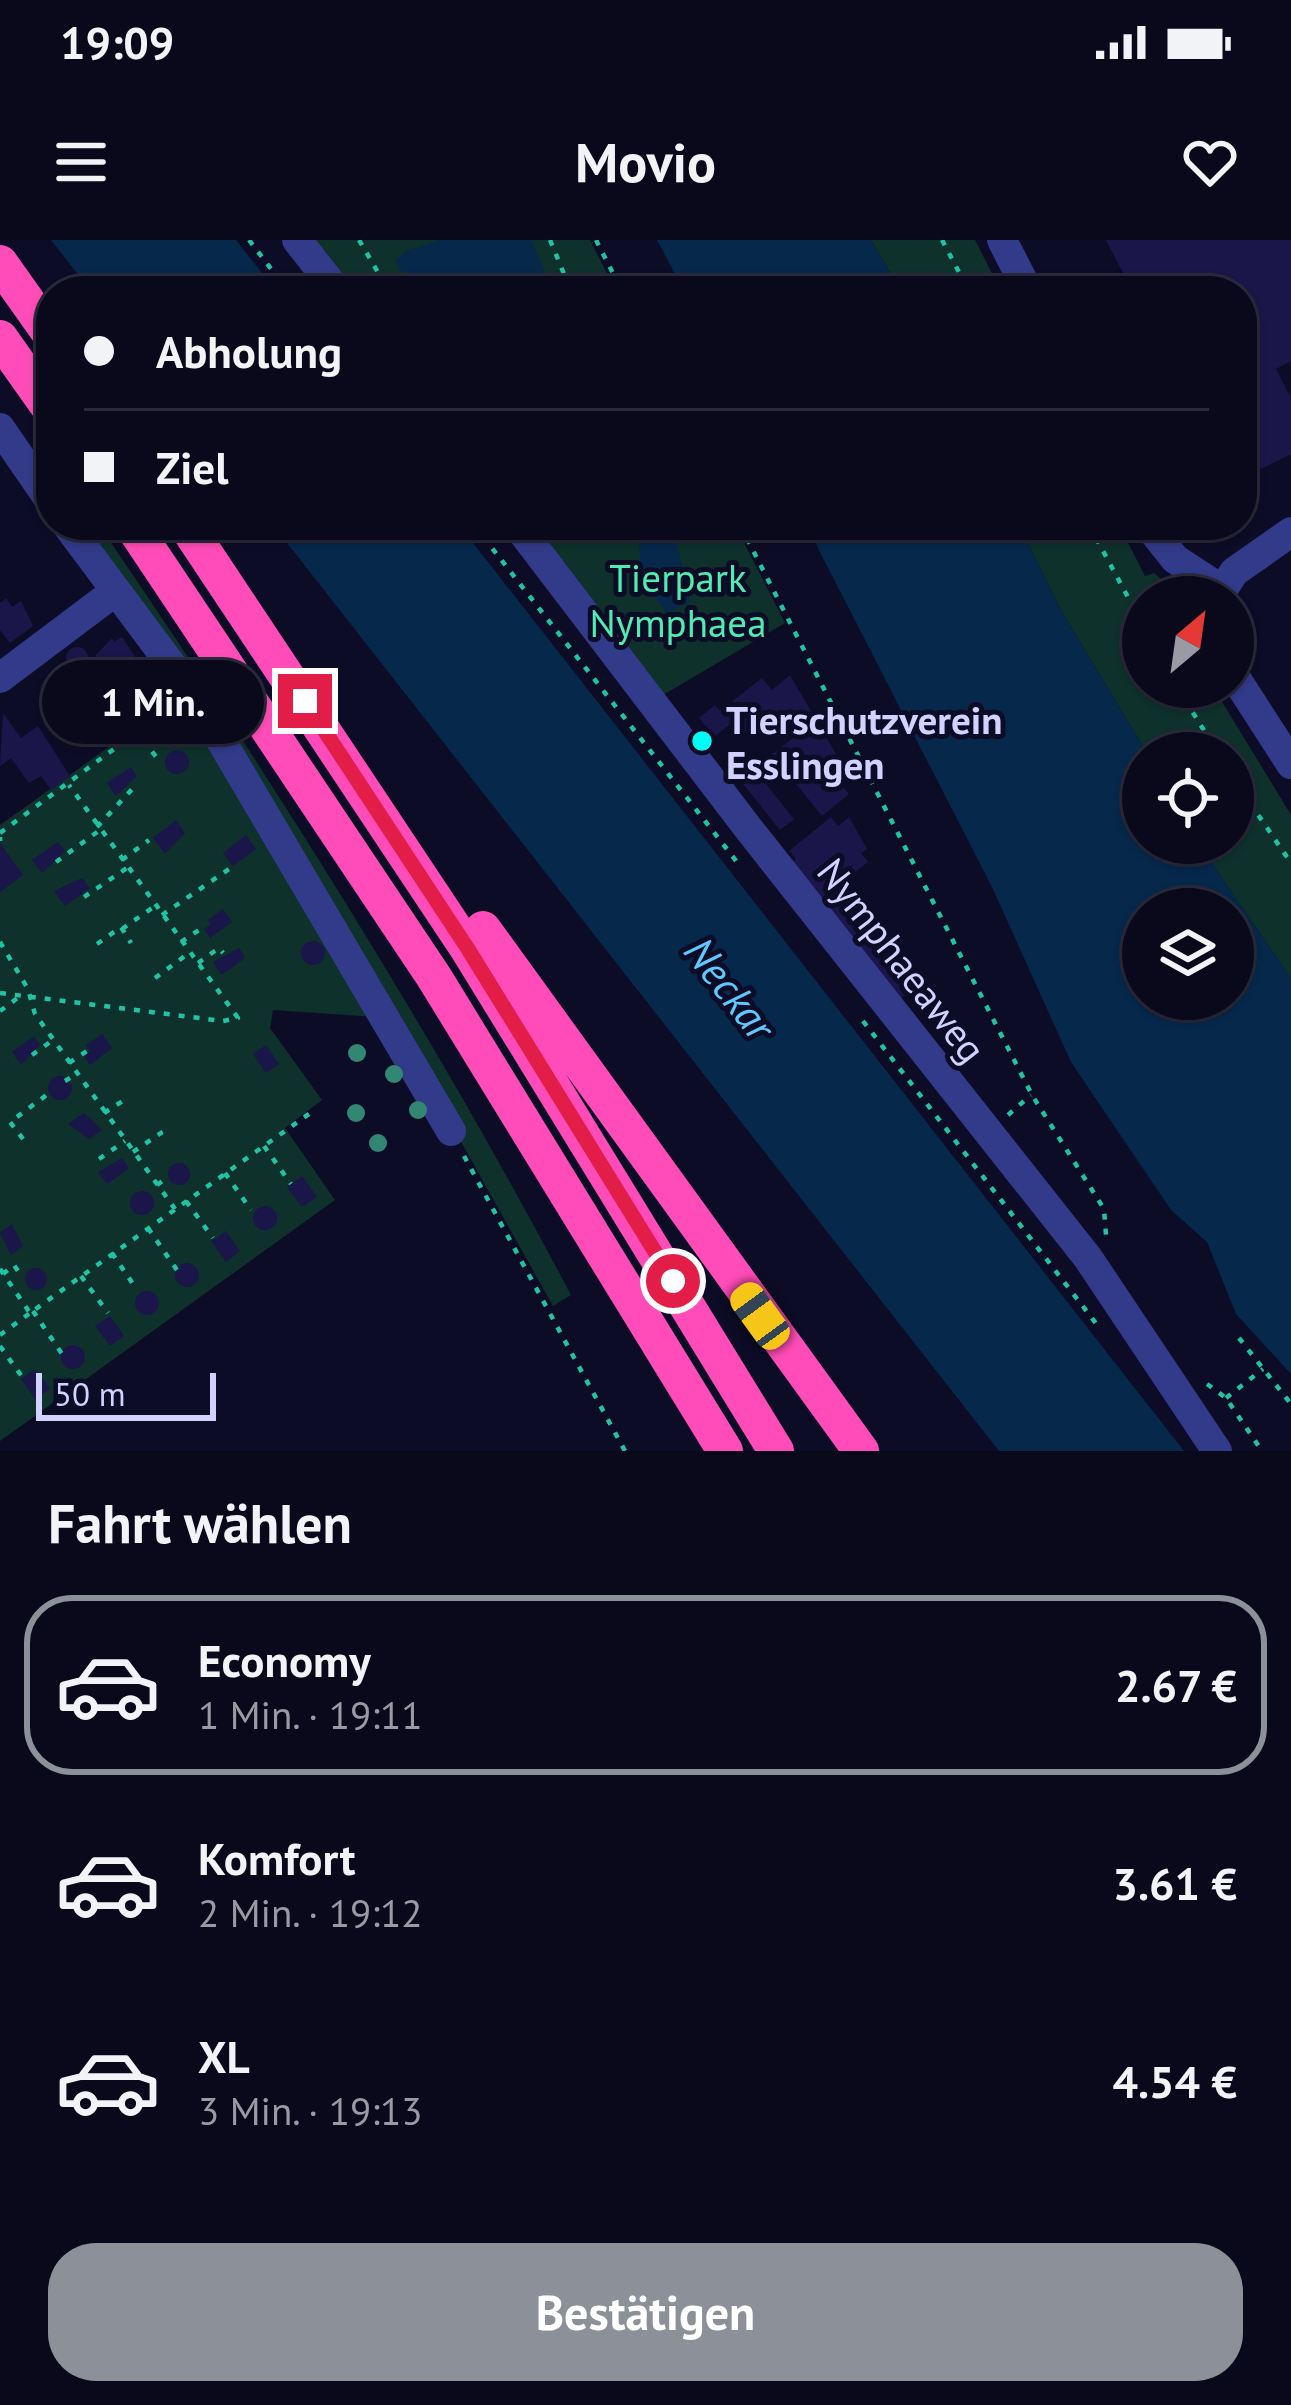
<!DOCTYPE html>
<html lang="de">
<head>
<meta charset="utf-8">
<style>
  body { margin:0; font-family:"PT Sans",sans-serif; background:#131225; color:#f1f3f6; height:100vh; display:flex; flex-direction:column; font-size:45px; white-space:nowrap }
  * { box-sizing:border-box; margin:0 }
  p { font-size:39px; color:#999aa3 }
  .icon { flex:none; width:66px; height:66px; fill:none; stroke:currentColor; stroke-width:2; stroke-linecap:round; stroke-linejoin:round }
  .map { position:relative; height:1211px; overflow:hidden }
  .details { display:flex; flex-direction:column; background:#0a091c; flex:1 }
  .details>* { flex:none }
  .hud { position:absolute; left:36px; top:36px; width:1221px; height:264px; border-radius:48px; box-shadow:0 3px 9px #0004,0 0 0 3px #2a2a3b; display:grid; align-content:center; height:264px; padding:0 48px; background:#0a091c }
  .needle { width:78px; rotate:29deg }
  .fabs { position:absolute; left:1122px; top:336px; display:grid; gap:24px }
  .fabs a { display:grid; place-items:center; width:132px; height:132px; border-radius:50%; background:#0a091c; box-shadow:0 3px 9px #0004,0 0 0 3px #2a2a3b; font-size:60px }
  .scale { position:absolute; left:36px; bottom:30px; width:180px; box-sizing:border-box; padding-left:12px; border:6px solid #d1d2ff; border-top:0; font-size:33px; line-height:42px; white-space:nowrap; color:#d1d2ff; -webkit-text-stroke:9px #0d0c26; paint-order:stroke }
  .end { position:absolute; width:54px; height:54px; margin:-27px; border:15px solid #e11d48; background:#fff; box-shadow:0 0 0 6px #fff }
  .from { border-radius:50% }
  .bubble { position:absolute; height:84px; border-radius:42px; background:#0a091c; box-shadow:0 3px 9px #0004,0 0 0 3px #2a2a3b; font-size:39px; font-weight:600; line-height:84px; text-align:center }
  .car { position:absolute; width:36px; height:72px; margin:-36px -18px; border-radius:15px; box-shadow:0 0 9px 3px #0007; background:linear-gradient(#f5c518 24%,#345 0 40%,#f5c518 0 76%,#345 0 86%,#f5c518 0) }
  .hud b { display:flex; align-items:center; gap:42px; height:114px; font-size:45px }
  .hud b+b { border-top:3px solid #2a2a3b }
  .hud i { width:30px; height:30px; background:#f1f3f6 }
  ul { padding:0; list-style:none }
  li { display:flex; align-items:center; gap:36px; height:180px; margin:0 24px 18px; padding:0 24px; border:6px solid transparent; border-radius:48px }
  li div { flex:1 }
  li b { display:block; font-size:45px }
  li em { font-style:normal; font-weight:600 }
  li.current { border-color:#8c9099 }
  li>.icon { width:108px; height:108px; stroke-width:1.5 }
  h2 { padding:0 48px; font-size:54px; line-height:144px }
  .primary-button { display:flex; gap:24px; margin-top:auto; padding:24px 48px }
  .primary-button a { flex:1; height:138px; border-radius:48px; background:#8c9099; color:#fff; font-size:48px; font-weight:600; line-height:138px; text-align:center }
  .status { display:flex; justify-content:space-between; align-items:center; height:84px; padding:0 60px; background:#0a091c; direction:ltr }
  .status svg { height:33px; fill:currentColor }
  header { display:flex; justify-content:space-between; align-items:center; height:156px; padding:0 48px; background:#0a091c; font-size:54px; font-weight:600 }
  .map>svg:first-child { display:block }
</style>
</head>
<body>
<div class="status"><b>19:09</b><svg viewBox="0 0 49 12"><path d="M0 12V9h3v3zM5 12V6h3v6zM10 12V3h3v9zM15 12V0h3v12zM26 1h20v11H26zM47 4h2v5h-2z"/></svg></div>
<header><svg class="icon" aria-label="menu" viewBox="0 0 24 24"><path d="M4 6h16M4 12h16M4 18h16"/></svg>Movio<svg class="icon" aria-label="heart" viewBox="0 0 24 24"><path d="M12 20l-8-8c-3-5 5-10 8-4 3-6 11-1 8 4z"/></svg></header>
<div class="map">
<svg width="1291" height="1211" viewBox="0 0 1291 1211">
  <rect width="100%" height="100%" fill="#0d0c26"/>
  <path fill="#0e312b" d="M 313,0 L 590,0 L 616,51 L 352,51 Z
    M 871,0 L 975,0 L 1001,51 L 901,51 Z
    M 79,285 L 99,285 C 269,534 430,788 571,1055 L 553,1066 L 460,900 Z
    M 531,285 L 735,285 L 785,383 L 658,458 Z
    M 1019,285 L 1119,285 L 1145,336 L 1154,333 L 1182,357 L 1143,357 L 1143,447 L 1213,447 L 1291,575 L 1291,739 L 1198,603 L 1233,603 L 1233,513 L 1147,513 L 1059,367 Z
    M 184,453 L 375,777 L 273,770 L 270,788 L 322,860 L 285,888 L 335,960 L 0,1201 L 0,585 Z"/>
  <path fill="#06284b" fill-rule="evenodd" d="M 51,0 L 236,0 L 276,51 L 91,51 Z
    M 440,0 L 531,0 L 553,51 L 436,51 L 421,35 L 401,31 L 395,21 L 408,10 Z
    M 657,0 L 871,0 L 901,51 L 684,51 Z
    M 273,285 L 459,285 L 1184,1211 L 999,1211 Z
    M 623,285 L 673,285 L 690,362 L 667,373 L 642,341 L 639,304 Z
    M 806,285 L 1019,285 L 1059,367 L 1147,513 L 1143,513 L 1143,603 L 1198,603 L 1291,739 L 1291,1134 L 1236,1074 L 1207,1002 L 1171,970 L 1071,822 L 992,647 ZM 1233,669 L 1233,759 L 1143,759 L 1143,669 Z"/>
  <path fill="#1a1649" d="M 1106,0 L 1291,0 L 1291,121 L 1276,129 L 1291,158 L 1291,214 L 1261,229 L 1242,191 L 1242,51 L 1132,51 Z
    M 6,358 L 12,367 L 21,361 L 33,386 L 10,403 L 0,390 L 0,363 Z
    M 122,397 L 138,421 L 114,444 L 95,416 L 112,398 L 114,402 Z
    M66 418a11 11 0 1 1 22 0a11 11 0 1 1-22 0Z
    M 57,435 L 64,436 L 87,468 L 63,485 L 40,453 Z
    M 790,435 L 836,514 L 824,524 L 849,554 L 822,576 L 772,514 L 796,496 L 777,472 L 739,497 L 729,485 L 714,497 L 699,478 L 715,465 L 720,471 L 762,438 L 772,450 Z
    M 3,473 L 21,498 L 38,486 L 70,536 L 51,550 L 41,536 L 29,543 L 11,518 L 0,526 Z
    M165 522a12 12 0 1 1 24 0a12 12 0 1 1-24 0Z
    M 750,524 L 794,579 L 780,590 L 736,535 Z
    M 131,527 L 137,536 L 116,556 L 107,543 Z
    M 831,577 L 838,586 L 849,577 L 867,609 L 861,613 L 868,622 L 849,637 L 842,628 L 838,632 L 925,740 L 900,759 L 791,623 L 796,619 L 789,611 Z
    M 176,580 L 185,593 L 165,614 L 153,598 Z
    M 246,595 L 256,609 L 233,626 L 223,613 Z
    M 58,602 L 65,611 L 42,633 L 32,620 Z
    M 0,603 L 23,635 L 0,652 Z
    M 82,638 L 90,648 L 65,666 L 54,651 Z
    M 223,669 L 232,682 L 210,698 L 204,689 L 211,684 L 208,680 Z
    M301 713a12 12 0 1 1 24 0a12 12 0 1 1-24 0Z
    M 239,708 L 245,718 L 222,735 L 213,722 Z
    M 102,794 L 112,808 L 90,825 L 84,816 L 90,811 L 86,805 Z
    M 34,796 L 40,805 L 21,825 L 12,812 Z
    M 266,805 L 279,824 L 266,833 L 253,814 Z
    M48 848a12 12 0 1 1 24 0a12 12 0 1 1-24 0Z
    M 84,873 L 102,890 L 89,899 L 68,884 Z
    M 122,918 L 129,928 L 107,944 L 98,932 Z
    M168 934a11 11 0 1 1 22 0a11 11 0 1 1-22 0Z
    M 302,936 L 317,957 L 302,967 L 287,947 Z
    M130 963a12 12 0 1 1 24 0a12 12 0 1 1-24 0Z
    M253 978a12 12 0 1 1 24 0a12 12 0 1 1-24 0Z
    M 12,984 L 23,1006 L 11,1015 L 0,993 Z
    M 226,991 L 240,1011 L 226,1022 L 211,1001 Z
    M175 1035a12 12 0 1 1 24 0a12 12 0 1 1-24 0Z
    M25 1039a11 11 0 1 1 22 0a11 11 0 1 1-22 0Z
    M135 1063a12 12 0 1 1 24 0a12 12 0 1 1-24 0Z
    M 110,1076 L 124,1096 L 110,1106 L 95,1086 Z
    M61 1117a12 12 0 1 1 24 0a12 12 0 1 1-24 0Z
    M 35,1129 L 50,1149 L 35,1159 L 21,1139 Z"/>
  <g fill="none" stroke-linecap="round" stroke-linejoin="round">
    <path stroke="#21c3a5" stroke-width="4.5" stroke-dasharray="6 9" stroke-linecap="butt" d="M 249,0 L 288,51
      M 359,0 L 389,51
      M 550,0 L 571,51
      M 596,0 L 622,51
      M 942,0 L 969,51
      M 474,285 L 737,622
      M 740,285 L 1032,855 L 1104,969 L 1106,995
      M 1089,285 L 1143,385
      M 1177,447 L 1218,513
      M 1233,538 L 1291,623
      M 97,587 L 136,545
      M 0,593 L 137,492 L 160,522
      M 0,597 L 0,601
      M 122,620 L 149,600
      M 56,622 L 100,590
      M 84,657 L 127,628
      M 162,675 L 229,629
      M 122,689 L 155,666
      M 0,702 L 28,749 L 35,774 L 175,969
      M 181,702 L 202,688
      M 97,704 L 121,687 L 131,703
      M 198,723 L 219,708 L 223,713
      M 155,738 L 189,713
      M 0,753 L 223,781 L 238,778 L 69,545
      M 0,771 L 19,757
      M 863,781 L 1098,1086
      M 32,815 L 53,800
      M 69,823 L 87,811
      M 65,841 L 76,834
      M 104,873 L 129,857
      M 1008,875 L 1031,855
      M 23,899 L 10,882 L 52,851
      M 264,906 L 291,944
      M 133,912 L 161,893 L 156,886
      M 464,916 L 625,1211
      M 99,919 L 125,901
      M 225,933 L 251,970
      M 157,945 L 168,937
      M 186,961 L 213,998
      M 148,988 L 179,1033
      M 112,1013 L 137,1050
      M 0,1029 L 30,1073 L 313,871
      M 3,1034 L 14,1025 L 20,1034
      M 81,1036 L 108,1073
      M 33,1071 L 64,1117
      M 0,1095 L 30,1073
      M 1239,1098 L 1291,1164
      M 0,1106 L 25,1141
      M 1207,1144 L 1226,1158 L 1262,1211
      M 1226,1158 L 1263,1129"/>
    <path stroke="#323a8a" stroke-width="30" d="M 297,0 L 337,51
      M 1002,0 L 1028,51
      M 0,188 L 51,262
      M 67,285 L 196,458 L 451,891
      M 517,285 L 748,588 L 1088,1018 L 1217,1211
      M 1148,285 L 1175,319 L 1221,349
      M 1218,357 L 1234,332 L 1291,292
      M 1233,434 L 1291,524
      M 0,438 L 113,353"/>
    <path stroke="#ff4cb8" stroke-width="36" d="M 0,23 L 51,95
      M 0,98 L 51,170
      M 132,285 L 434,737 L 725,1211
      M 186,285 L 468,709 L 776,1211
      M 483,689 L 861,1211"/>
  </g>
  <g fill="#328772">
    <circle cx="357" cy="813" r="9"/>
    <circle cx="394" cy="834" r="9"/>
    <circle cx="418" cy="870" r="9"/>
    <circle cx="356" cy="873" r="9"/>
    <circle cx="378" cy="903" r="9"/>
  </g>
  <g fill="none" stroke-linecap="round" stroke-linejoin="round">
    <path stroke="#e11d48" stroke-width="15" d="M 305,461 L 468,709 L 673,1041"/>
  </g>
  <circle fill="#00fcf5" stroke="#0d0c26" stroke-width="4.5" cx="702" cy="501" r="12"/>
  <g text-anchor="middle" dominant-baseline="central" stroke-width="10" stroke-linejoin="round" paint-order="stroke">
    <g font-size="39" fill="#50ecb1" stroke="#0d0c26">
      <text x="678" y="337">Tierpark<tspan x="678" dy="45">Nymphaea</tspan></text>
    </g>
    <g font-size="39" font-weight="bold" fill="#d1d2ff" stroke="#0d0c26" text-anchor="start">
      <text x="726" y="479">Tierschutzverein<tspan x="726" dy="45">Esslingen</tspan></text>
    </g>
    <g font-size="39" fill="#d1d2ff" stroke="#0d0c26">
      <text transform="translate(902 720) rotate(52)">Nymphaeaweg</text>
    </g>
    <g font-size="42" font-style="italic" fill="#5fc9ff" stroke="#0d0c26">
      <text transform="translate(730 748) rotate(52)">Neckar</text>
    </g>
  </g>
</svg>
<div class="fabs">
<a><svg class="needle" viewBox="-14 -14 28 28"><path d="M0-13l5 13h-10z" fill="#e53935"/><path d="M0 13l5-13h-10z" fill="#999aa3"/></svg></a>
<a><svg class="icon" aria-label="locate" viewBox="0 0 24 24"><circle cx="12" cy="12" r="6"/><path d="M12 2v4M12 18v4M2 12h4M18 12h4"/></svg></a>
<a><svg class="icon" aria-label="layers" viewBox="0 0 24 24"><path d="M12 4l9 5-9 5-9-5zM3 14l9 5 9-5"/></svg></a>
</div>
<div class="scale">50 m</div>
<i class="end from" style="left:673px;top:1041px"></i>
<i class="end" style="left:305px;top:461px"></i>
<div class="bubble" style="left:42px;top:420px;width:222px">1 Min.</div>
<i class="car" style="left:760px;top:1076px;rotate:324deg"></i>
<div class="hud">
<b><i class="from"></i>Abholung</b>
<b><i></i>Ziel</b>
</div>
</div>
<section class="details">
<h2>Fahrt wählen</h2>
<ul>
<li class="current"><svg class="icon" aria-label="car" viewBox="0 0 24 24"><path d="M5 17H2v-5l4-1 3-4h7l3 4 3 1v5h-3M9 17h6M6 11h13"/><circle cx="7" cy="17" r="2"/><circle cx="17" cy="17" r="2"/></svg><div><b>Economy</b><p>1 Min. · 19:11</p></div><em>2.67 €</em></li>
<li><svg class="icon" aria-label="car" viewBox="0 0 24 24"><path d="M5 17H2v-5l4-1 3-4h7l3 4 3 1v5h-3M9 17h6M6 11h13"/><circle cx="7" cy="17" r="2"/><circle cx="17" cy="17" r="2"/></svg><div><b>Komfort</b><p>2 Min. · 19:12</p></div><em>3.61 €</em></li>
<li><svg class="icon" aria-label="car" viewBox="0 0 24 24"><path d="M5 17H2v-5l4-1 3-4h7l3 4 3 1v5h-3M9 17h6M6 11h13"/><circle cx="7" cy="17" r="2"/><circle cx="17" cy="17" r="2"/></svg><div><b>XL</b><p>3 Min. · 19:13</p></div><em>4.54 €</em></li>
</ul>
<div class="primary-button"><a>Bestätigen</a></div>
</section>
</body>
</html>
